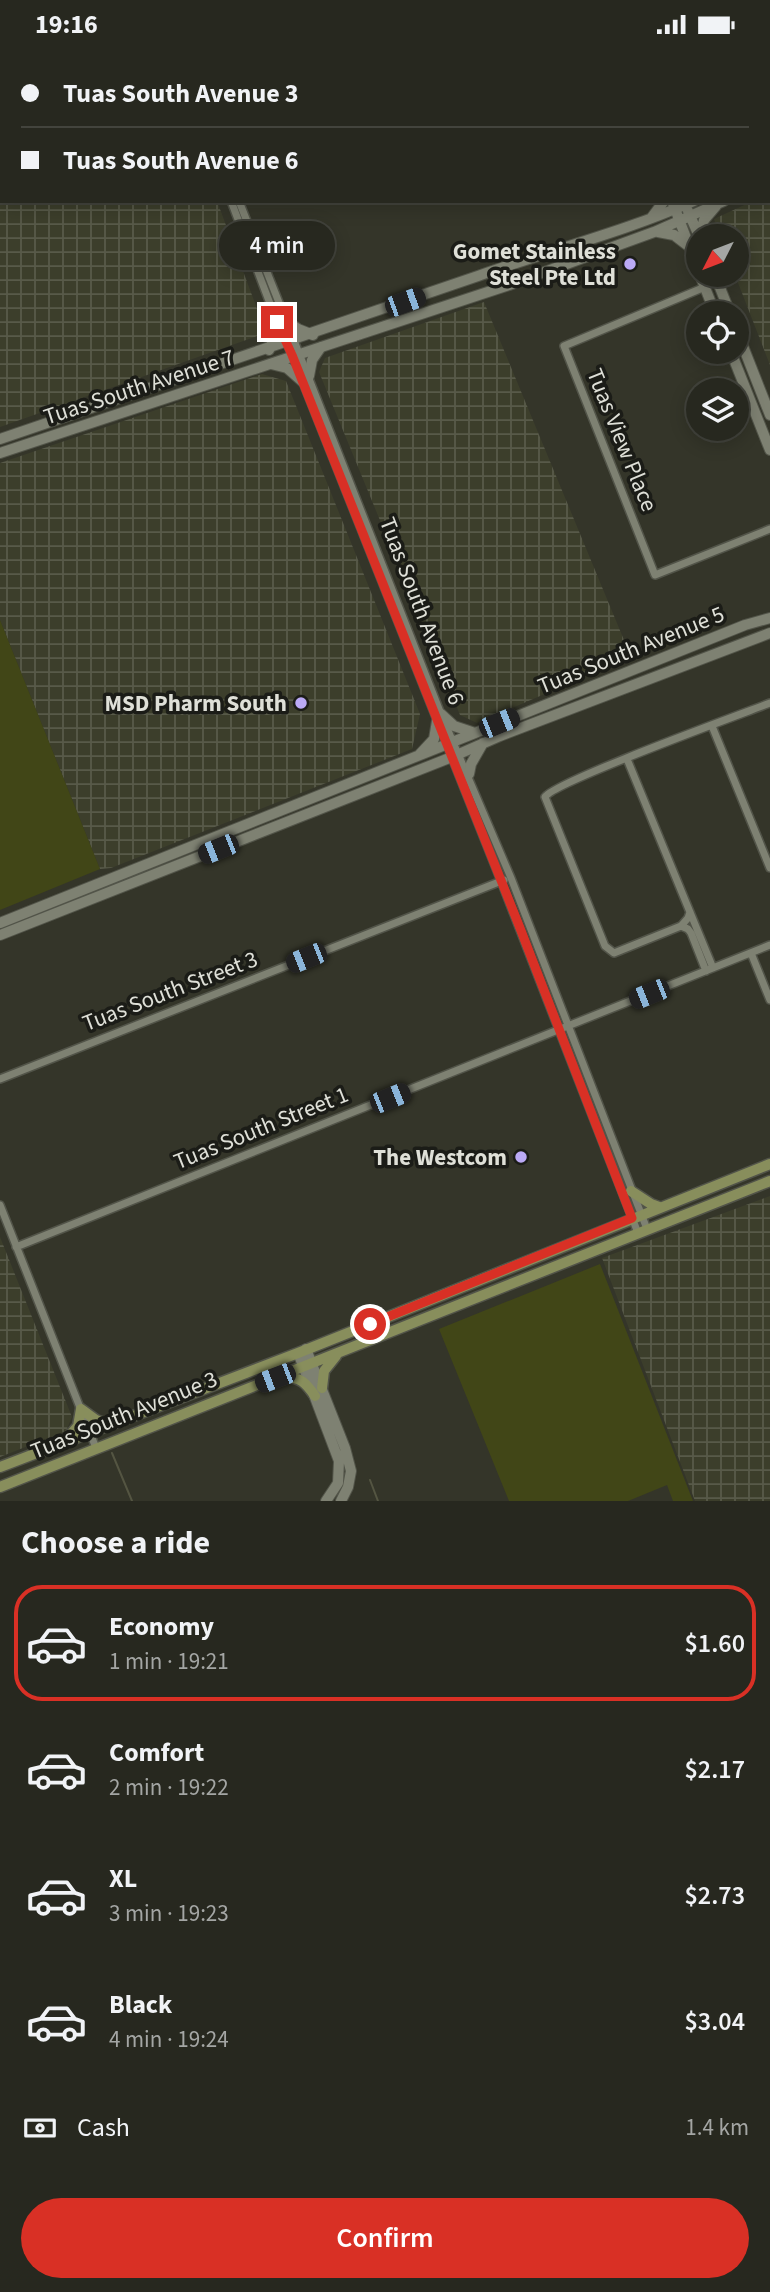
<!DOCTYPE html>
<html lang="en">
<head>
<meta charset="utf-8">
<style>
  body { margin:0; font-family:"Source Sans 3",sans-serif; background:#2f3028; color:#f1f3f6; height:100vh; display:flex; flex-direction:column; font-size:26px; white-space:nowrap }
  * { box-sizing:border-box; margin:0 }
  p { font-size:23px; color:#a4a6a4 }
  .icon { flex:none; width:38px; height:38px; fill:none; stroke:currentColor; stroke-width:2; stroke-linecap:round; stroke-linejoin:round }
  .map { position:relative; height:1452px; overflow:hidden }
  .side { display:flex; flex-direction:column; background:#27281f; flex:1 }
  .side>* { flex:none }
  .guide { position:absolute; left:0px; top:0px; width:770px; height:154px; box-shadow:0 4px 18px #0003,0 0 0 2px #43443d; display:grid; align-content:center; height:154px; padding:0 21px; background:#27281f }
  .needle { width:46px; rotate:228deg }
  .tools { position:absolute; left:686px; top:175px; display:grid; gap:14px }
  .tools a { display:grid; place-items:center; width:63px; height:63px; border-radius:50%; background:#27281f; box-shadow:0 4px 18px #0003,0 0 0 2px #43443d; font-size:35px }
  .end { position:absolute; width:32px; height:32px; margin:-16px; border:9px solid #d93025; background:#fff; box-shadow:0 0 0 4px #fff }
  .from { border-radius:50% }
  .bubble { position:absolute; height:49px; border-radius:24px; background:#27281f; box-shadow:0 4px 18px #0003,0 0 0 2px #43443d; font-size:23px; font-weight:600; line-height:49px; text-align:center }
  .car { position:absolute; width:21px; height:42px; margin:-21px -10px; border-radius:9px; box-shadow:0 0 5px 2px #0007; background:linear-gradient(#222 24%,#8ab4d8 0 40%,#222 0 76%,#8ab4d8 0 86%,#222 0) }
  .guide b { display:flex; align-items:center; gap:24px; height:66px; font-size:26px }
  .guide b+b { border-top:2px solid #43443d }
  .guide i { width:18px; height:18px; background:#f1f3f6 }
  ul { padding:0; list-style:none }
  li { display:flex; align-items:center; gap:21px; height:116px; margin:0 14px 10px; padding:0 7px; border:4px solid transparent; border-radius:28px }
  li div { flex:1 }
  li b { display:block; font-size:26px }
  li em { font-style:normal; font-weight:600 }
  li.active { border-color:#d93025 }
  li>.icon { width:63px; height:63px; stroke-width:1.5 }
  h2 { padding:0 21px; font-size:32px; line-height:84px }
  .pay { display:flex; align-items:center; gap:18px; height:77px; padding:0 21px; font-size:26px }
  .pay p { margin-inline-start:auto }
  .button { display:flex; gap:14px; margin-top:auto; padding:14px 21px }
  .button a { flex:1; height:80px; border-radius:42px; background:#d93025; color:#fff; font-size:28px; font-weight:600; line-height:80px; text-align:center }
  .status { display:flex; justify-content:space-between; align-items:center; height:49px; padding:0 35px; background:#27281f; direction:ltr }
  .status svg { height:19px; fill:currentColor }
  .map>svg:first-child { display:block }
</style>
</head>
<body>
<div class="status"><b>19:16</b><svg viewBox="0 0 49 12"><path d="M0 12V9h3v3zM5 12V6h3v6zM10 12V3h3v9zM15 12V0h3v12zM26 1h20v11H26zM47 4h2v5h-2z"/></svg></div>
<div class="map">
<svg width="770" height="1452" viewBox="0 0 770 1452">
  <defs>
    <pattern id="industrial-grid" width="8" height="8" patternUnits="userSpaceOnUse" patternTransform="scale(1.75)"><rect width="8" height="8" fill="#3c3e2b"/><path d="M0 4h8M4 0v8" fill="none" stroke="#585a49"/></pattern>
  </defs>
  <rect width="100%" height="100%" fill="#343529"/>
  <path fill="url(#industrial-grid)" d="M 189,0 L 492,0 L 488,2 L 190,2 Z
    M 2,75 L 2,152 L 217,152 L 266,284 L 0,378 L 0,76 Z
    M 770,144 L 770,316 L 735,226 L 737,226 L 737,187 L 720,187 L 714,170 L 753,152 L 768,152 Z
    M 484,253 L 631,608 L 477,674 L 460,666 L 319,323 L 325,309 Z
    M 262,325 L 286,332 L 420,665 L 412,700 L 111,819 L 100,820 L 0,571 L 0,414 Z
    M 770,1147 L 770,1452 L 695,1452 L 602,1209 Z
    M 0,1188 L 72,1368 L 66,1382 L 0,1408 Z"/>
  <path fill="#414617" d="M 0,571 L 100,820 L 0,861 Z
    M 600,1215 L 693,1452 L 673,1452 L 667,1436 L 628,1452 L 509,1452 L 439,1280 Z"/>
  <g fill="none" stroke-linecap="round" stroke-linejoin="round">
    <path stroke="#545542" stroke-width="2" d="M 112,1404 L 132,1452
      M 370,1431 L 378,1452"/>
    <defs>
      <path id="street" d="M 174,0 L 175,2
        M 160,2 L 162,0
        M 513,2 L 517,0
        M 691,2 L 695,0
        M 0,64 L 2,63
        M 231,152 L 277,273 L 292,306 L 501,832 L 638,1184
        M 239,152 L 441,665 L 511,829 L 647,1180
        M 705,238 L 564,297 L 655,526 L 770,480
        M 712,677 L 770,819
        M 627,710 L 713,919
        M 690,863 L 688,869 L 681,877 L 614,904 L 605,897 L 545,748 C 554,733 739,666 770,654
        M 681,877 L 688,880 L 691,884 L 706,922
        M 751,904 L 770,951
        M 0,1030 L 504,831
        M 0,1156 L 96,1399
        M 16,1198 L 770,896"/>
      <path id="secondary" d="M 613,0 L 614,2
        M 625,0 L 626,2
        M 768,119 L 770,118
        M 768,130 L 770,129
        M 672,152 L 698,220
        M 688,162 L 699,187
        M 652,168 L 664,152
        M 658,183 L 674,186 L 687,196
        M 700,187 L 704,171 L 716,157
        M 700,226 L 715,264
        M 715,226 L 730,264
        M 284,270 L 298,280 L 313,286
        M 737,282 L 770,366
        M 269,301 L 277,283 L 277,273
        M 731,303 L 770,401
        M 271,315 L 287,319 L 303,333
        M 309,327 L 312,311 L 321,298
        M 0,390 C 160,337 319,282 478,227 C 551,201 624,183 694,152
        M 0,404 L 509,236 L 654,183 L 724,152
        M 441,665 L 454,677 L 475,684
        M 420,705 L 434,690 L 437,672
        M 469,725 L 471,715 L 483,694
        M 0,874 L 745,576 L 770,569
        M 0,886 L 452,708 L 500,687 L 770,584
        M 306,1300 L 345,1399 L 351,1422 L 348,1438 L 341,1452
        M 300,1309 L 339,1412 L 338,1434 L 326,1452"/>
      <path id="primary" d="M 631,1142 L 651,1155 L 659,1158
        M 284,1328 C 301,1328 306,1334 315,1347
        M 322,1339 L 324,1322 L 336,1307
        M 81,1360 L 96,1371 L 109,1376
        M 66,1391 L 78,1377 L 81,1360
        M 0,1418 L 298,1304 L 770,1115
        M 0,1438 C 256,1334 513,1233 770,1132"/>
    </defs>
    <use href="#street" stroke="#525449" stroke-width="10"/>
    <use href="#secondary" stroke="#525449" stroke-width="12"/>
    <use href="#primary" stroke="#525449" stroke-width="13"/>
    <use href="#street" stroke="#7e8172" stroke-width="7"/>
    <use href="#secondary" stroke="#7e8172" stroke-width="10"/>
    <use href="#primary" stroke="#888e5c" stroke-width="10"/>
  </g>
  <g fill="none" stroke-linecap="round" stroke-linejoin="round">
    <path stroke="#d93025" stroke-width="9" d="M 277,273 L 292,306 L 520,879 L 632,1169 L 370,1275"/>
  </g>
  <g fill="#bbaaf6" stroke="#1b1c17" stroke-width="2.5">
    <circle cx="630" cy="215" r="7"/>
    <circle cx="301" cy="654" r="7"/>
    <circle cx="521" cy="1108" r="7"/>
  </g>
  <g text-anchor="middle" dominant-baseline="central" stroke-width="7" stroke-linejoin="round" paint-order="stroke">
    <g font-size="23" font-weight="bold" fill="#dfe0d8" stroke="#1b1c17" text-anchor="end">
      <text x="616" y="202">Gomet Stainless<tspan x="616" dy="26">Steel Pte Ltd</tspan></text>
      <text x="287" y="654">MSD Pharm South</text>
      <text x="507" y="1108">The Westcom</text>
    </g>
    <g font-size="23" fill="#dfe0d8" stroke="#1b1c17">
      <text transform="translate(139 338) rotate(-18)">Tuas South Avenue 7</text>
      <text transform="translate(622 391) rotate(68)">Tuas View Place</text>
      <text transform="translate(422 562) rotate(69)">Tuas South Avenue 6</text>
      <text transform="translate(631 601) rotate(-22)">Tuas South Avenue 5</text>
      <text transform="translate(170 942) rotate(-21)">Tuas South Street 3</text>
      <text transform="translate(261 1079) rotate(-22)">Tuas South Street 1</text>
      <text transform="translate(124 1366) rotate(-22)">Tuas South Avenue 3</text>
    </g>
  </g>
</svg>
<div class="tools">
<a><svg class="needle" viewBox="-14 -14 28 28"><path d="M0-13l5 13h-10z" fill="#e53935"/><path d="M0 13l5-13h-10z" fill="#a4a6a4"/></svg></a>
<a><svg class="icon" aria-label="locate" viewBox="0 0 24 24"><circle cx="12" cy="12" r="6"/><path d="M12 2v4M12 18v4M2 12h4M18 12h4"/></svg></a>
<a><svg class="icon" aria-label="layers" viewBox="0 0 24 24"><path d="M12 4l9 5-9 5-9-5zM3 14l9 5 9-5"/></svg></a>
</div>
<i class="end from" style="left:370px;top:1275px"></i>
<i class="end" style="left:277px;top:273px"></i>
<div class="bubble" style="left:219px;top:172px;width:116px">4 min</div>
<i class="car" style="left:405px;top:253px;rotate:70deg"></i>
<i class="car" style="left:499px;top:674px;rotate:68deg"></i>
<i class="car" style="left:218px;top:800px;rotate:248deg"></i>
<i class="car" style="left:306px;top:909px;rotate:248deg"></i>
<i class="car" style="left:649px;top:945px;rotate:248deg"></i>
<i class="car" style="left:390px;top:1049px;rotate:68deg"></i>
<i class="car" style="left:275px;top:1329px;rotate:249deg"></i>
<div class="guide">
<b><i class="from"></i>Tuas South Avenue 3</b>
<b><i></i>Tuas South Avenue 6</b>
</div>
</div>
<section class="side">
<h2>Choose a ride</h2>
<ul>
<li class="active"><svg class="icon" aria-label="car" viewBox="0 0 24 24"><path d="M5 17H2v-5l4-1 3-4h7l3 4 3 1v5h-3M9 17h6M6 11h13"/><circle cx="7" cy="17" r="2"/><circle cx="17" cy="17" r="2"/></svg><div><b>Economy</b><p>1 min · 19:21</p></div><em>$1.60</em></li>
<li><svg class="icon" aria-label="car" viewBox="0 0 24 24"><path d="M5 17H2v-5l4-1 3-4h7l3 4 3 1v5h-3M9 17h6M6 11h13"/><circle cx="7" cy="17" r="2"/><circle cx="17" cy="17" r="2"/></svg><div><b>Comfort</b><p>2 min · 19:22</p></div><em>$2.17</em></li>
<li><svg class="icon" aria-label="car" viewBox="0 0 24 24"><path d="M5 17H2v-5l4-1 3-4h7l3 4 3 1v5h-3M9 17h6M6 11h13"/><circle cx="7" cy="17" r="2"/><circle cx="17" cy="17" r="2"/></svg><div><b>XL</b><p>3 min · 19:23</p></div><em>$2.73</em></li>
<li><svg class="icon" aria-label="car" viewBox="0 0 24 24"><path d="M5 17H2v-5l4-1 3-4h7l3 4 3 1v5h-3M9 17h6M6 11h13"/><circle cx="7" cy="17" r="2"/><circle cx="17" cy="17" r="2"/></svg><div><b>Black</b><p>4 min · 19:24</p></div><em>$3.04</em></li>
</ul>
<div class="pay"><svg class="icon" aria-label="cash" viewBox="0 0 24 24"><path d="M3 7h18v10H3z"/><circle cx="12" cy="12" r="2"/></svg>Cash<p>1.4 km</p></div>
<div class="button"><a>Confirm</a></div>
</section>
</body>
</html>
